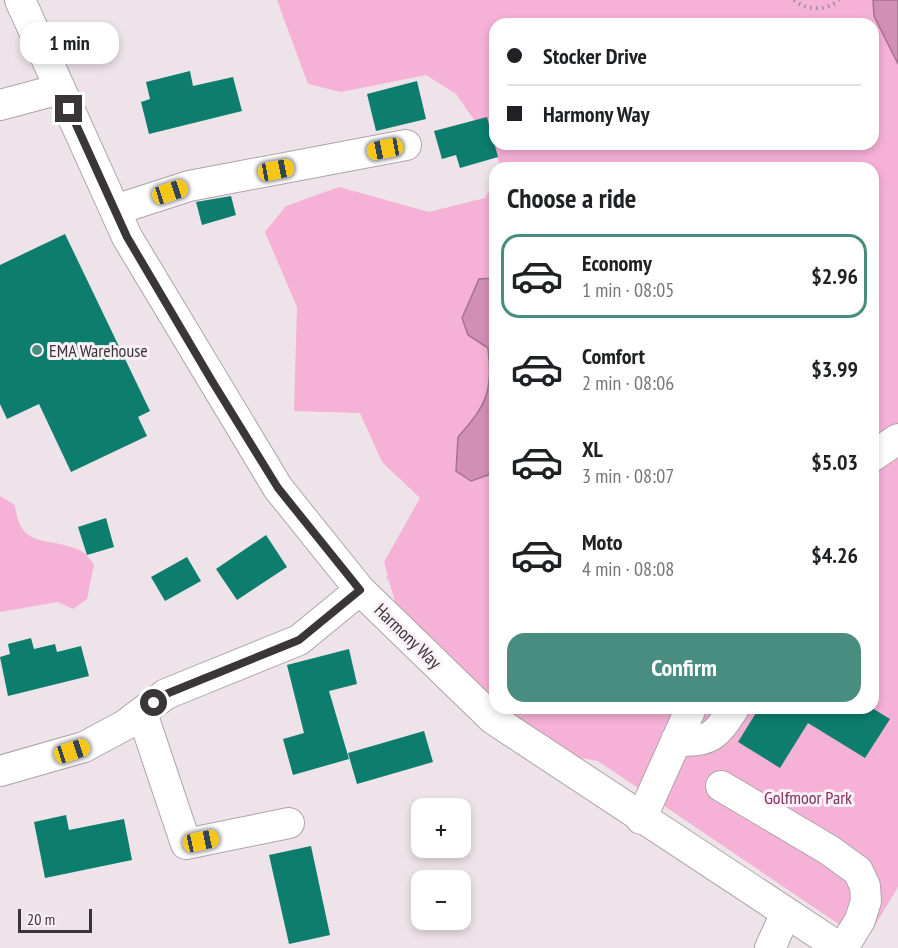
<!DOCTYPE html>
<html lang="en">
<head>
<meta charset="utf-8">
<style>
  body { margin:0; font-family:"PT Sans Narrow",sans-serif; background:#f2f2f2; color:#202124; height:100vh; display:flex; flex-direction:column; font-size:22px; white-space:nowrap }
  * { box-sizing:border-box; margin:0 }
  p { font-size:20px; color:#757577 }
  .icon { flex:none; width:33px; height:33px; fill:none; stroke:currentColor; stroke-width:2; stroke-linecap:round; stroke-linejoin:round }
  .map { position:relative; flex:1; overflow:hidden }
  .drawer { position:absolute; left:489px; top:162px; width:390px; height:552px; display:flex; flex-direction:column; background:#fff; border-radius:18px; box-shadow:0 3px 9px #0003 }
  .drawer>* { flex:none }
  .guide { position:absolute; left:489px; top:18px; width:390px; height:132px; border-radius:18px; box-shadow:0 3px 9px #0003; display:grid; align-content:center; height:132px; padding:0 18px; background:#fff }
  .fabs { position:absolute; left:411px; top:798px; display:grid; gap:12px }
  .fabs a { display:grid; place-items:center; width:60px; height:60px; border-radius:12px; background:#fff; box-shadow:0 3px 9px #0003; font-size:30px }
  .scale { position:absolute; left:18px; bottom:15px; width:74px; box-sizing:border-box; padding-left:6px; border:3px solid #3a3638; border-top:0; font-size:16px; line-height:21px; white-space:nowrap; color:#3a3638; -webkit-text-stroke:4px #faf0f5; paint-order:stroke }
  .end { position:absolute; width:27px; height:27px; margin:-14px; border:8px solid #3a3638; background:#fff; box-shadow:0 0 0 3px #fff }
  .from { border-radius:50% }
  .bubble { position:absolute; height:42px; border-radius:18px; background:#fff; box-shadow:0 3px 9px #0003; font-size:20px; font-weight:600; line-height:42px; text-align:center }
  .car { position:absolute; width:18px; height:36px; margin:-18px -9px; border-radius:8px; box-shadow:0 0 4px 2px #0007; background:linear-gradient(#f5c518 24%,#345 0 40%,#f5c518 0 76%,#345 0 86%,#f5c518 0) }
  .guide b { display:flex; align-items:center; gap:21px; height:57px; font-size:22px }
  .guide b+b { border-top:2px solid #e0e0e0 }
  .guide i { width:15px; height:15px; background:#202124 }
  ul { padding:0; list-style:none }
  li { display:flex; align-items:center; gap:18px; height:84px; margin:0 12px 9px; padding:0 6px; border:3px solid transparent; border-radius:18px }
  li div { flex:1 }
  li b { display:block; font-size:22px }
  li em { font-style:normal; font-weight:600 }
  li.on { border-color:#498d81 }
  li>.icon { width:54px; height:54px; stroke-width:1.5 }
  h2 { padding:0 18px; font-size:27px; line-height:72px }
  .cta { display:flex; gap:12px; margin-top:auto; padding:12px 18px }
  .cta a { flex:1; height:69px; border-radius:18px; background:#498d81; color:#fff; font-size:24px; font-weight:600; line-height:69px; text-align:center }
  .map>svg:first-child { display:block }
</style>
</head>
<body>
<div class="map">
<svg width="898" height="948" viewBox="0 0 898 948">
  <rect width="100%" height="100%" fill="#ede3e8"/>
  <path fill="#f6b1d6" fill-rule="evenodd" d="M 277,0 L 898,0 L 898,887 L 865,942 L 598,761 L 559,754 L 507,708 L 873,708 L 873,168 L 501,168 L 495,150 L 456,94 L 426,75 L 341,92 L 308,84 ZM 495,24 L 873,24 L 873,144 L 495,144 Z
    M 495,179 L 495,698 L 398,612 L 389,581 L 386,577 L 388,576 L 384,562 L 420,498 L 382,462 L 360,413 L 294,411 L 297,307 L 265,232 L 286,206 L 339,187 L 429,212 L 485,198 Z
    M 0,496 L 15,505 C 20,552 50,535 81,551 C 86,553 90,560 94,564 L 87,599 L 73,609 L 58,602 L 0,612 Z"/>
  <path fill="#d28fb4" stroke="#a4748f" stroke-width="1.5" d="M 873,0 L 898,0 L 898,64 L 874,16 Z
    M 495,278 L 495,466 L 488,475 L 471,481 L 456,471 L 458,437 C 487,404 493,392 488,348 L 468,335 L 462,318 L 479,279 Z"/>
  <path fill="#0d7d6e" d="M 190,71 L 193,86 L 233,77 L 242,111 L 149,134 L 141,102 L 150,99 L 146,82 Z
    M 417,81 L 426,119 L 376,131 L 367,94 Z
    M 487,117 L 498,157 L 460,168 L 456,155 L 442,159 L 434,131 Z
    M 231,196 L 236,215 L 202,225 L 196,202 Z
    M 65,234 L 150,411 L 138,417 L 147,436 L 71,472 L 39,404 L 7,419 L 0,404 L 0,265 Z
    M 106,518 L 114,547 L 87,555 L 78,527 Z
    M 266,535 L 287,567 L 237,600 L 216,569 Z
    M 187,557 L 201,581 L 165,601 L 151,577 Z
    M 31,638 L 34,649 L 55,644 L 57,652 L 81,646 L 89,676 L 8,696 L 0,657 L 10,654 L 8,644 Z
    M 349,649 L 357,684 L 329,691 L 349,759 L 293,775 L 283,739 L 304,733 L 287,665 Z
    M 759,708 L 872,708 L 890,719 L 865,758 L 808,723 L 780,768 L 738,742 Z
    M 424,731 L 433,762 L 357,784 L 348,753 Z
    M 66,815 L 69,830 L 124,819 L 132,860 L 45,878 L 34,822 Z
    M 311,846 L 330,935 L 289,944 L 269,855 Z"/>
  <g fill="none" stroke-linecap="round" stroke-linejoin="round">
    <defs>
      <path id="minor" d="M 20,0 L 127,237 L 278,488 L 360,590 L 493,719 L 840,948
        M 0,105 L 60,89
        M 115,210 L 189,186 L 406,145
        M 873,456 L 898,439
        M 142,713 L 186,844 L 289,823
        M 676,740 C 709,744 717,735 734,708
        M 0,771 L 84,747 L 125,725 L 166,694 L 299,640 L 360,590
        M 721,786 L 829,850 L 858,871 L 865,886 L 866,901 L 860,920 L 843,948
        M 641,819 L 691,708
        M 770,948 L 786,913"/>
    </defs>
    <use href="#minor" stroke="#ada3a8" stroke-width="32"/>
    <path stroke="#999296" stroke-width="4" stroke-dasharray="1.5 4.5" stroke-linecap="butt" d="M 794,0 C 807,11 826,11 839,0"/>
    <use href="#minor" stroke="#fff" stroke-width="30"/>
  </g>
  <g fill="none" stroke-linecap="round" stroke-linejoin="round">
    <path stroke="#3a3638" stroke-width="8" d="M 69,109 L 127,237 L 212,381 L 278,488 L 360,590 L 299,640 L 166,694 L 154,703"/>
  </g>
  <circle fill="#498d81" stroke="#faf0f5" stroke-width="2" cx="37" cy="350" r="6"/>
  <g text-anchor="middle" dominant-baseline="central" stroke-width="6" stroke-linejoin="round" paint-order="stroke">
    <g font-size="18" fill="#3a3638" stroke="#faf0f5" text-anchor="start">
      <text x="49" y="350">EMA Warehouse</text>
    </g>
    <g font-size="18" fill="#3a3638" stroke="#faf0f5">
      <text transform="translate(408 636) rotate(44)">Harmony Way</text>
    </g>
    <g font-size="18" fill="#813262" stroke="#faf0f5">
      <text x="808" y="797">Golfmoor Park</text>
    </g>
  </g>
</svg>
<div class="fabs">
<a>+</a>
<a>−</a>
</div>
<div class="scale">20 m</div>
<i class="end from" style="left:154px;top:703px"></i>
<i class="end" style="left:69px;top:109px"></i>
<div class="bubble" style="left:20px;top:22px;width:99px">1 min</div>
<i class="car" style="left:385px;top:149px;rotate:259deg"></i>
<i class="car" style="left:276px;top:170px;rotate:79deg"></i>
<i class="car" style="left:170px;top:192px;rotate:72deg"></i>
<i class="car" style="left:72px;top:751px;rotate:72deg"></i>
<i class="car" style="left:201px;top:841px;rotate:78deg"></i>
<div class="guide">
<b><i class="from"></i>Stocker Drive</b>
<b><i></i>Harmony Way</b>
</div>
<section class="drawer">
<h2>Choose a ride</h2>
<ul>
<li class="on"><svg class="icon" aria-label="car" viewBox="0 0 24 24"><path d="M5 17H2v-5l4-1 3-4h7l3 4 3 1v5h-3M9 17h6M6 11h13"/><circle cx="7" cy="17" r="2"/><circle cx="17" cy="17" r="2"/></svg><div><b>Economy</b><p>1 min · 08:05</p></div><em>$2.96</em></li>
<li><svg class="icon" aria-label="car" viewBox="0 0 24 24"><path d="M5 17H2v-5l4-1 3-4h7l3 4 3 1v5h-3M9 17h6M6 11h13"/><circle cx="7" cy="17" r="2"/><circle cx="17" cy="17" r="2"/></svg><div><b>Comfort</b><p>2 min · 08:06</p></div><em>$3.99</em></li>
<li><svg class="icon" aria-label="car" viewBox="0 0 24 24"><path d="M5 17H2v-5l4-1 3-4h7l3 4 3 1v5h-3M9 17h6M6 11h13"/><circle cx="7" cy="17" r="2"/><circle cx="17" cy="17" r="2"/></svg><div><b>XL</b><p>3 min · 08:07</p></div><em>$5.03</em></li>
<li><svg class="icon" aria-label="car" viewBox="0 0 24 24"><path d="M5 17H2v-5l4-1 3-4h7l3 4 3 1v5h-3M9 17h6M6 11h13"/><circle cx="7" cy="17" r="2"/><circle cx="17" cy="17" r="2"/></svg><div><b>Moto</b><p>4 min · 08:08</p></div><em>$4.26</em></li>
</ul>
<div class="cta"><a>Confirm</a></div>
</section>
</div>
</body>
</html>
